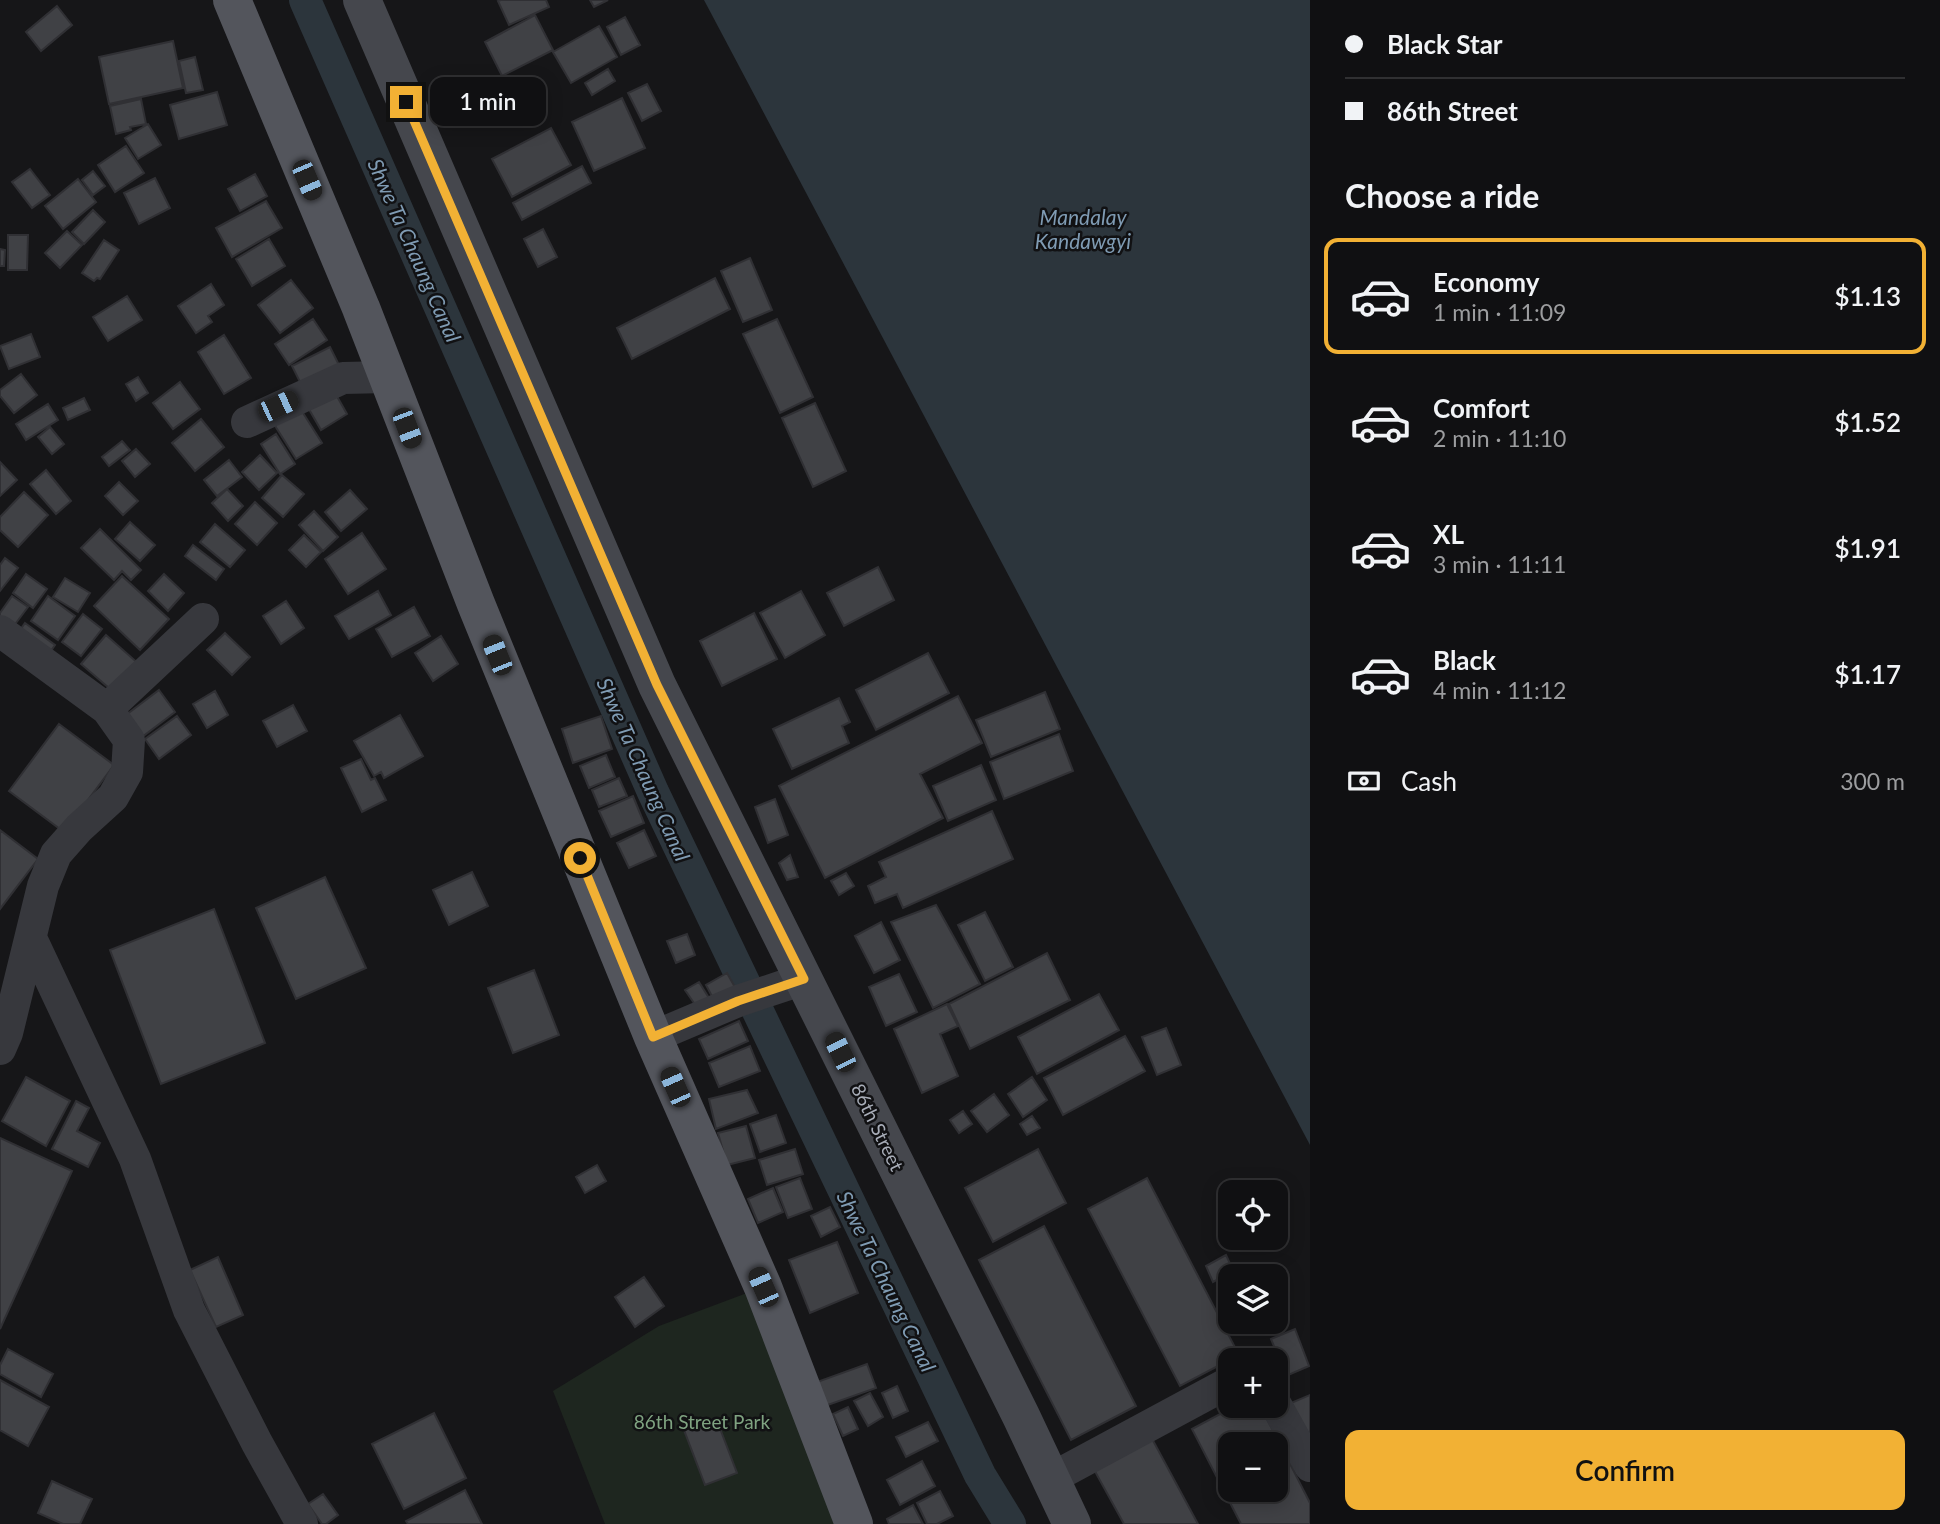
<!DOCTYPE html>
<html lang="en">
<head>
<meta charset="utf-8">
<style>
  body { margin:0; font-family:Lato,sans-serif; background:#1e1e20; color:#f1f3f6; height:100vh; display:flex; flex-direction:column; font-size:26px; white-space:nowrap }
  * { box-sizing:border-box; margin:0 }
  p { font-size:23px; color:#9c9d9f }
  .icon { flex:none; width:38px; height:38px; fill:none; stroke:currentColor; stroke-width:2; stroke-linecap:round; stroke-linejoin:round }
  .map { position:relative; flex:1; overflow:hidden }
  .sheet { display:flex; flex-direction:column; background:#101012; width:630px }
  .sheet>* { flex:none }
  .hud { display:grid; align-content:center; height:154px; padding:0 35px; background:#101012 }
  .buttons { position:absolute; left:1218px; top:1180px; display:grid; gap:14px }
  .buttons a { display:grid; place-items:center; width:70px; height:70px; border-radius:14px; background:#101012; box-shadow:0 4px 18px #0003,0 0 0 2px #303032; font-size:35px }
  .end { position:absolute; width:32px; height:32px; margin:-16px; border:9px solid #f2b134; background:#111; box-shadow:0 0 0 4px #111 }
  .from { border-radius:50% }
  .bubble { position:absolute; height:49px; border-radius:14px; background:#101012; box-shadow:0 4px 18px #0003,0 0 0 2px #303032; font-size:23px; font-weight:600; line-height:49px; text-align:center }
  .car { position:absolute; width:21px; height:42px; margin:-21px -10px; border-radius:9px; box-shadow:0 0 5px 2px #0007; background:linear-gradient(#222 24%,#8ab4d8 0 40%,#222 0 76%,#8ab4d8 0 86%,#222 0) }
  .hud b { display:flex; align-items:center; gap:24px; height:66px; font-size:26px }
  .hud b+b { border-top:2px solid #303032 }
  .hud i { width:18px; height:18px; background:#f1f3f6 }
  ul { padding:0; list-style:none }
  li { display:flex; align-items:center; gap:21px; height:116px; margin:0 14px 10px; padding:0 21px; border:4px solid transparent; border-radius:14px }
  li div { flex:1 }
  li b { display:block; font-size:26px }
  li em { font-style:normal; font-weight:600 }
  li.active { border-color:#f2b134 }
  li>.icon { width:63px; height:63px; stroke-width:1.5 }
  h2 { padding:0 35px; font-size:32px; line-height:84px }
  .pay { display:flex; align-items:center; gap:18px; height:77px; padding:0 35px; font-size:26px }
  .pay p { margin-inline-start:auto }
  .cta { display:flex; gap:14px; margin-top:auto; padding:14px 35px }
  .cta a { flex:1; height:80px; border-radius:14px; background:#f2b134; color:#111; font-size:28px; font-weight:600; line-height:80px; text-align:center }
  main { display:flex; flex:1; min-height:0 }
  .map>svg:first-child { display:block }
</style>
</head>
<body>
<main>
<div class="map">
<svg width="1310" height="1524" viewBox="0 0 1310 1524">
  <rect width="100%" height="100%" fill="#161618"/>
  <path fill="#1e261f" d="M 763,1287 L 854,1524 L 605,1524 L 553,1391 L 659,1326 Z"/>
  <path fill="#2c353c" d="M 704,0 L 1310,0 L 1310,1145 Z"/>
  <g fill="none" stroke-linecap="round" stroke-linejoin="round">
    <path stroke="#2c353c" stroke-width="32" d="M 305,0 L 653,792 L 980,1475 L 1010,1524"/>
  </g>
  <path fill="#404145" stroke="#303034" stroke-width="2" fill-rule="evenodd" d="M 501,0 L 546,0 L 549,7 L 509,25 L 498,1 Z
    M 590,0 L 608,0 L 594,7 Z
    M 57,6 L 72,25 L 41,51 L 26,32 Z
    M 535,15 L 553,50 L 502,76 L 485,42 Z
    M 625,17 L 640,45 L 621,55 L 607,27 Z
    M 599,26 L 617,57 L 571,83 L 553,52 Z
    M 173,41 L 183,88 L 109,104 L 99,57 Z
    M 195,57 L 203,90 L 186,93 L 179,61 Z
    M 608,69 L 615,81 L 592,95 L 585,83 Z
    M 647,84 L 661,111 L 642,121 L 628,93 Z
    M 217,92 L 227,125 L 179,139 L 170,105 Z
    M 622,98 L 645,148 L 594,171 L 572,122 Z
    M 141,99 L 146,124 L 130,127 L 131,130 L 116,134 L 110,106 Z
    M 148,124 L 161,145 L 138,159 L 125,138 Z
    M 551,128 L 571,165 L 512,197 L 492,159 Z
    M 126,146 L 144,173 L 115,192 L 98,165 Z
    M 582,166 L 591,183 L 522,220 L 513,203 Z
    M 30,169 L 50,195 L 32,208 L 12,182 Z
    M 93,171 L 105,186 L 93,195 L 82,180 Z
    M 255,174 L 267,196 L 240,211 L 228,189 Z
    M 155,178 L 170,208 L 139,224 L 124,193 Z
    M 78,179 L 96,202 L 63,229 L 45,206 Z
    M 266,201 L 282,228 L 232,257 L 216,228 Z
    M 93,210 L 105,222 L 84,244 L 72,232 Z
    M 543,229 L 557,257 L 538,267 L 524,239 Z
    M 67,231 L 82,245 L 60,268 L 45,253 Z
    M 8,235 L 28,235 L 27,270 L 8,270 Z
    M 269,239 L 285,266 L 252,286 L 236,259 Z
    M 104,240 L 119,250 L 100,279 L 97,278 L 94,281 L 82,273 Z
    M 0,249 L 5,250 L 4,266 L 0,266 Z
    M 750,258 L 772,310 L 743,322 L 721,271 Z
    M 715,278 L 730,309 L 632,359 L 617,328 Z
    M 291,280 L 313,308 L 280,333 L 258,305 Z
    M 211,284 L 224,305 L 208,316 L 212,322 L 196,333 L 178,306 Z
    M 127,296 L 142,320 L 108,341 L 93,317 Z
    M 313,319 L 327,340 L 289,365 L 275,344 Z
    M 777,319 L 813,397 L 780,413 L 743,334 Z
    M 31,334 L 40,357 L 9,369 L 0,346 Z
    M 224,335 L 251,378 L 224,394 L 198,352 Z
    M 330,347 L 339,365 L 301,384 L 292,366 Z
    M 21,374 L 37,395 L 14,413 L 0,396 L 0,390 Z
    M 138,377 L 148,393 L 136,401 L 126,384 Z
    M 180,382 L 200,409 L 173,429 L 153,403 Z
    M 330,384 L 347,414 L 321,430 L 303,399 Z
    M 84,398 L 90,410 L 68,420 L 63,408 Z
    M 815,403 L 846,471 L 813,487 L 782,418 Z
    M 48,404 L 58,420 L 26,440 L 16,424 Z
    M 298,405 L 322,443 L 296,459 L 272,421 Z
    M 201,419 L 224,447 L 195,471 L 172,443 Z
    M 50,427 L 64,444 L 52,454 L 38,437 Z
    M 276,434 L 295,464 L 280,474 L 261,444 Z
    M 122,441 L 130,450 L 109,466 L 102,457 Z
    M 136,449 L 150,464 L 135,477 L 122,461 Z
    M 260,455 L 277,473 L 259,490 L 242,472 Z
    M 229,460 L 242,477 L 217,496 L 204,480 Z
    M 0,462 L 17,480 L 0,496 Z
    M 46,470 L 71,501 L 56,514 L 30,484 Z
    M 282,475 L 304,494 L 283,517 L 262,498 Z
    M 119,482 L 138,501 L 123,515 L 105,496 Z
    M 227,489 L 243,506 L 228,521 L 212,503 Z
    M 350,490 L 367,509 L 341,531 L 325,512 Z
    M 24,492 L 48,515 L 18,547 L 0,530 L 0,517 Z
    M 255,502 L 277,523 L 257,545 L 235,524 Z
    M 314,511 L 338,537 L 323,551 L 299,525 Z
    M 130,522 L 155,545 L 140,561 L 115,539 Z
    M 215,524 L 245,550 L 230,567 L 200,542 Z
    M 100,529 L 141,570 L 131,580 L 122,571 L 114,580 L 81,548 Z
    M 362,533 L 386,569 L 348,594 L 325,559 Z
    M 304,535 L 321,552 L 306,567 L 289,550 Z
    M 193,545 L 224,569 L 216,580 L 185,556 Z
    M 5,558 L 18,568 L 0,591 L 0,565 Z
    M 878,567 L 894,600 L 844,626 L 827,593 Z
    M 26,574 L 47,589 L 33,608 L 13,593 Z
    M 164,574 L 184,593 L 168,611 L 148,591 Z
    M 122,576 L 169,619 L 140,650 L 94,606 Z
    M 65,578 L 90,593 L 78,612 L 53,597 Z
    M 378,591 L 391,615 L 349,639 L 335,616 Z
    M 801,591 L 825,635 L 785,658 L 760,613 Z
    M 12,596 L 28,607 L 13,627 L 0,618 L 0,613 Z
    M 48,596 L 75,616 L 58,640 L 31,621 Z
    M 286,601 L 304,628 L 281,644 L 263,616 Z
    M 414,607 L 430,636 L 392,657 L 376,629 Z
    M 754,613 L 777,659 L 722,686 L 700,641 Z
    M 83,614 L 102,629 L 81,656 L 62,642 Z
    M 25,623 L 55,645 L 48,655 L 18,633 Z
    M 225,633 L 250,657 L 232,675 L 207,650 Z
    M 106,635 L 140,665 L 116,694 L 81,664 Z
    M 441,636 L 458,664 L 433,681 L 415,653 Z
    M 928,653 L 949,693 L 876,730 L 856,690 Z
    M 159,690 L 175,712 L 142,737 L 126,715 Z
    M 215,691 L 228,715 L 207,728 L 193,704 Z
    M 1045,692 L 1060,729 L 991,757 L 976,720 Z
    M 958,696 L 982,743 L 920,774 L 943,818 L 825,878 L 779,786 Z
    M 839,698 L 850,722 L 842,726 L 849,743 L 792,769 L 773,729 Z
    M 293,705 L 307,731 L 277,747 L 263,721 Z
    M 400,715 L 423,756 L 384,778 L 381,772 L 374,776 L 354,741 Z
    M 177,716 L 191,735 L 159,759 L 145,739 Z
    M 601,716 L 612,749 L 573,763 L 562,729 Z
    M 59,724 L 114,765 L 64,832 L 9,791 Z
    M 1059,734 L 1073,771 L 1004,799 L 990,762 Z
    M 606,755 L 615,777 L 589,788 L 580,766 Z
    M 361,759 L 371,780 L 375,778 L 386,800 L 362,812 L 341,768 Z
    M 981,765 L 996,800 L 948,821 L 933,786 Z
    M 619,778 L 627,796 L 599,807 L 592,790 Z
    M 633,796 L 644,823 L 611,837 L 599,811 Z
    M 775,799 L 788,835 L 768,843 L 755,807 Z
    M 992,811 L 1013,859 L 903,908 L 897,894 L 875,903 L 868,886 L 886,877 L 879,862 Z
    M 0,830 L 38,859 L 0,909 Z
    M 644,830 L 656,856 L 629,868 L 617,843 Z
    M 790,855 L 798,877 L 787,880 L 779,863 Z
    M 472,872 L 488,906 L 449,925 L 433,890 Z
    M 846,873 L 854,886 L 839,895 L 831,881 Z
    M 325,877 L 366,968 L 296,999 L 256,908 Z
    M 936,905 L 980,984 L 933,1008 L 891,922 Z
    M 214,909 L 265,1043 L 161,1084 L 110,950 Z
    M 985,912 L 1013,967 L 985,981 L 958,925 Z
    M 881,922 L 900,960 L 874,973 L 855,936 Z
    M 687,934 L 695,955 L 676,963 L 667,941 Z
    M 1047,953 L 1070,1000 L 970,1049 L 949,1004 Z
    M 534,970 L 559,1035 L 513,1053 L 488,988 Z
    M 727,973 L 736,989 L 715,1002 L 706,985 Z
    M 899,974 L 917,1012 L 886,1026 L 869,987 Z
    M 699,982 L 709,998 L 696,1006 L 685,990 Z
    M 1099,994 L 1119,1030 L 1037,1074 L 1018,1037 Z
    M 947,1004 L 958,1026 L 940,1034 L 958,1076 L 922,1093 L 894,1029 Z
    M 739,1021 L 748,1041 L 708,1059 L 699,1039 Z
    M 1166,1028 L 1181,1065 L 1157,1075 L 1142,1037 Z
    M 1125,1036 L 1145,1071 L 1063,1115 L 1044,1078 Z
    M 750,1046 L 760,1071 L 719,1087 L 709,1063 Z
    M 26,1077 L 70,1101 L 46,1146 L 2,1121 Z
    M 1032,1077 L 1047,1100 L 1023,1117 L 1008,1094 Z
    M 747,1090 L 758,1113 L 716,1129 L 709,1099 Z
    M 994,1094 L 1009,1115 L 987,1132 L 971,1111 Z
    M 76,1101 L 89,1108 L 77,1131 L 100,1143 L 88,1167 L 52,1149 Z
    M 963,1111 L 972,1124 L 959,1133 L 950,1120 Z
    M 776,1115 L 786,1143 L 760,1152 L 750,1124 Z
    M 1032,1116 L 1040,1128 L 1027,1135 L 1020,1124 Z
    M 746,1126 L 755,1158 L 727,1165 L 718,1133 Z
    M 0,1138 L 72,1171 L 0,1329 Z
    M 795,1149 L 803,1174 L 767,1185 L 759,1160 Z
    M 1038,1149 L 1066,1203 L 993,1242 L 965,1188 Z
    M 597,1165 L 606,1181 L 585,1193 L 576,1177 Z
    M 800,1178 L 812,1209 L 788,1218 L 776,1187 Z
    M 1147,1178 L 1239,1355 L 1180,1386 L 1088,1209 Z
    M 773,1188 L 783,1212 L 758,1223 L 748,1199 Z
    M 830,1207 L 840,1227 L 821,1237 L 811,1216 Z
    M 1044,1226 L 1136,1406 L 1071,1440 L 979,1260 Z
    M 837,1242 L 858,1293 L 810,1313 L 789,1260 Z
    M 1226,1255 L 1233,1270 L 1213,1282 L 1206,1266 Z
    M 218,1257 L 243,1315 L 216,1327 L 190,1270 Z
    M 644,1277 L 664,1306 L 635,1327 L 615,1297 Z
    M 1295,1329 L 1309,1366 L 1286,1376 L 1271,1339 Z
    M 8,1349 L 53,1374 L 41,1397 L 0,1374 L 0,1365 Z
    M 867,1364 L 876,1388 L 825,1406 L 817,1382 Z
    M 0,1380 L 49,1407 L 28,1446 L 0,1430 Z
    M 897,1386 L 908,1411 L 893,1418 L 882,1393 Z
    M 870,1393 L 883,1417 L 868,1426 L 854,1401 Z
    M 1310,1395 L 1310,1438 L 1291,1403 Z
    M 1237,1405 L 1260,1405 L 1310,1503 L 1310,1524 L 1241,1524 L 1192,1429 ZM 1230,1444 L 1276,1444 L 1276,1489 L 1230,1489 Z
    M 848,1407 L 858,1429 L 843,1436 L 833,1414 Z
    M 434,1413 L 466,1478 L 404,1509 L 372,1444 Z
    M 716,1418 L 737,1473 L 705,1485 L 684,1430 Z
    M 928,1422 L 938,1441 L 906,1457 L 896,1437 Z
    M 1150,1435 L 1198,1524 L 1124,1524 L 1092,1466 Z
    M 922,1461 L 935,1486 L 900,1505 L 887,1480 Z
    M 52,1481 L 92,1499 L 80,1524 L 63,1524 L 38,1513 Z
    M 465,1490 L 482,1524 L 408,1524 L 406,1521 Z
    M 940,1491 L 953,1516 L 937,1524 L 927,1524 L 917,1503 Z
    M 323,1494 L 338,1515 L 326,1524 L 322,1524 L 308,1504 Z
    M 913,1505 L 923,1524 L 889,1524 L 887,1519 Z"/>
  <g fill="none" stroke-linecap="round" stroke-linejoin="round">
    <path stroke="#37383d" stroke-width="32" d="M 247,422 L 343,378 L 388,377
      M 0,631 L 107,709 L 129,740 L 127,772 L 113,797 L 79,828 L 56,854 L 43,886 L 7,1033 L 0,1049
      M 107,709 L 203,619
      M 31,938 L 135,1159 L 189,1310 L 257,1443 L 302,1524
      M 653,1037 L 738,1001 L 804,979
      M 1276,1405 L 1310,1466
      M 1050,1479 L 1230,1382"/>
    <path stroke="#45474d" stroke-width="38" d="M 362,0 L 657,685 L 1021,1416 L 1072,1524"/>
    <path stroke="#53555c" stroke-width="38" d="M 232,0 L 361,308 L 476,604 L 653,1037 L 763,1287 L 854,1524"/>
  </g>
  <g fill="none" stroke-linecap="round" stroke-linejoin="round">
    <path stroke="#f2b134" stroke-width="9" d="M 406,102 L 657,685 L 804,979 L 738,1001 L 653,1037 L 580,858"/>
  </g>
  <g text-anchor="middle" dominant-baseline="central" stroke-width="5" stroke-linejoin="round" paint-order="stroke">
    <g font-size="19" fill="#a8adb8" stroke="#111113">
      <text transform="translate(878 1127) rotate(64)">86th Street</text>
    </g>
    <g font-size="19" fill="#7fa381" stroke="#111113">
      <text x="702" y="1421">86th Street Park</text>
    </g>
    <g font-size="21" font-style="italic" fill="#7f9bb3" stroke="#111113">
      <text x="1083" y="216">Mandalay<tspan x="1083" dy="24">Kandawgyi</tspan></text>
      <text transform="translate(415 250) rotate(66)">Shwe Ta Chaung Canal</text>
      <text transform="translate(644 769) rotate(66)">Shwe Ta Chaung Canal</text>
      <text transform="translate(887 1281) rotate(64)">Shwe Ta Chaung Canal</text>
    </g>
  </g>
</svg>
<div class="buttons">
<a><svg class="icon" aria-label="locate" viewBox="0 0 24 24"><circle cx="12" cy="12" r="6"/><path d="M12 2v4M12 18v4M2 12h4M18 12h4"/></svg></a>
<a><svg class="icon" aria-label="layers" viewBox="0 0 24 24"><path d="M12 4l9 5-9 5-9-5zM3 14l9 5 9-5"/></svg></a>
<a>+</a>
<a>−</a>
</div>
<i class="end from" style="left:580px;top:858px"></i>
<i class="end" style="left:406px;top:102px"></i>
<div class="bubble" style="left:430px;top:77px;width:116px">1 min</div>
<i class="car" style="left:307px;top:180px;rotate:157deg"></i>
<i class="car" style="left:278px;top:406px;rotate:65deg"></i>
<i class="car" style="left:407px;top:428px;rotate:159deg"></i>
<i class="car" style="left:497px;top:655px;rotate:338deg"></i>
<i class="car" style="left:840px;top:1052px;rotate:334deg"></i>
<i class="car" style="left:675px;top:1087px;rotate:336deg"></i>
<i class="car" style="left:763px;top:1287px;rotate:336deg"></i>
</div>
<section class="sheet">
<div class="hud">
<b><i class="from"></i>Black Star</b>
<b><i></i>86th Street</b>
</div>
<h2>Choose a ride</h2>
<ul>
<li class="active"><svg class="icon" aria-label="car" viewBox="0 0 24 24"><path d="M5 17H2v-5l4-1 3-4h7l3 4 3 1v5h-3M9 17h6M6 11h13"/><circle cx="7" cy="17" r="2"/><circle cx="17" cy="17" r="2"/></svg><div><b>Economy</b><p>1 min · 11:09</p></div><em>$1.13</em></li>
<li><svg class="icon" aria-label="car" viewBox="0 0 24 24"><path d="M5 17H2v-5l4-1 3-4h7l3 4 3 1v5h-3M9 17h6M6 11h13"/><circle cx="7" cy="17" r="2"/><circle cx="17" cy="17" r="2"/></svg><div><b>Comfort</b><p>2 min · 11:10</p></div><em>$1.52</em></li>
<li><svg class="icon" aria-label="car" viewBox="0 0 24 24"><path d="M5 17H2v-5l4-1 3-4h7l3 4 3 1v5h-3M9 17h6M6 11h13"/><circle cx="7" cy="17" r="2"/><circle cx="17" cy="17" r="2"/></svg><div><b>XL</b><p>3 min · 11:11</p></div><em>$1.91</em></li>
<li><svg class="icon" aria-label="car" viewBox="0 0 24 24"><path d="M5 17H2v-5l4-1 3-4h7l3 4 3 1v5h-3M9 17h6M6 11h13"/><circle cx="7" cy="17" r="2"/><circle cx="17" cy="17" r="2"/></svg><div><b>Black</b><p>4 min · 11:12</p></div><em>$1.17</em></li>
</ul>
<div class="pay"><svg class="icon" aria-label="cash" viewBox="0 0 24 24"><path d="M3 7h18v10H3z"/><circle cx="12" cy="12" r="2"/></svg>Cash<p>300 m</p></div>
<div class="cta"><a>Confirm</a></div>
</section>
</main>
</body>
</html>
